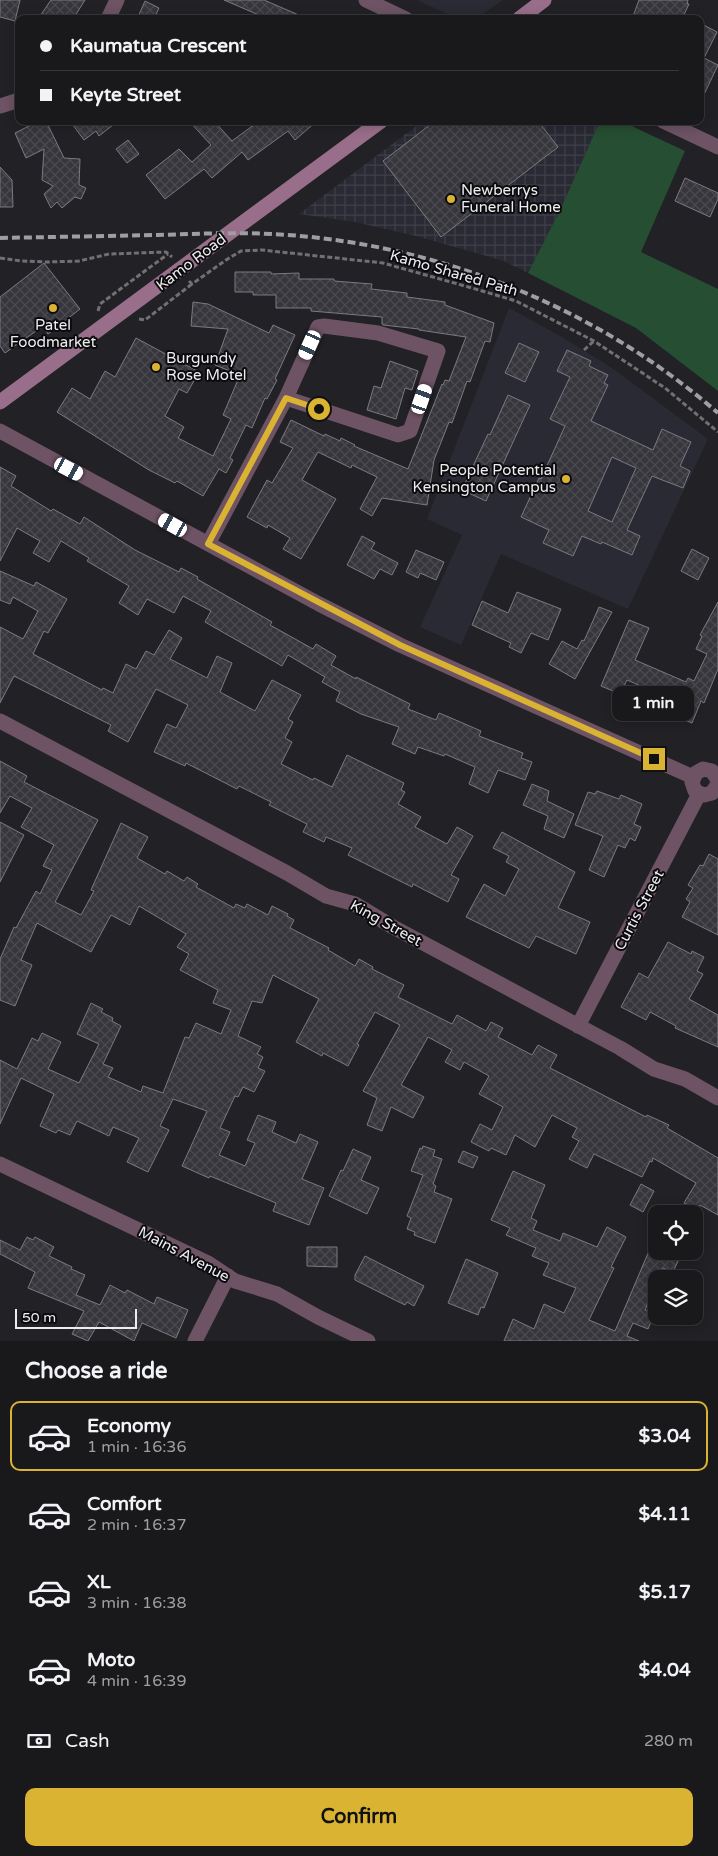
<!DOCTYPE html>
<html lang="en">
<head>
<meta charset="utf-8">
<style>
  body { margin:0; font-family:"Varela Round",sans-serif; background:#262629; color:#f1f3f6; height:100vh; display:flex; flex-direction:column; font-size:19px; white-space:nowrap }
  * { box-sizing:border-box; margin:0 }
  p { font-size:16px; color:#9fa0a3 }
  .icon { flex:none; width:28px; height:28px; fill:none; stroke:currentColor; stroke-width:2; stroke-linecap:round; stroke-linejoin:round }
  .map { position:relative; height:1341px; overflow:hidden }
  .details { display:flex; flex-direction:column; background:#19191c; flex:1 }
  .details>* { flex:none }
  .banner { position:absolute; left:15px; top:15px; width:689px; height:110px; border-radius:10px; box-shadow:0 2px 12px #0003,0 0 0 1px #37383b; display:grid; align-content:center; height:110px; padding:0 25px; background:#19191c }
  .buttons { position:absolute; left:648px; top:1205px; display:grid; gap:10px }
  .buttons a { display:grid; place-items:center; width:55px; height:55px; border-radius:10px; background:#19191c; box-shadow:0 2px 12px #0003,0 0 0 1px #37383b; font-size:25px }
  .scale { position:absolute; left:15px; bottom:12px; width:122px; box-sizing:border-box; padding-left:5px; border:2px solid #ededf1; border-top:0; font-size:14px; line-height:18px; white-space:nowrap; color:#ededf1; -webkit-text-stroke:4px #0b0b0d; paint-order:stroke }
  .end { position:absolute; width:22px; height:22px; margin:-11px; border:6px solid #dab333; background:#111; box-shadow:0 0 0 2px #111 }
  .from { border-radius:50% }
  .bubble { position:absolute; height:35px; border-radius:10px; background:#19191c; box-shadow:0 2px 12px #0003,0 0 0 1px #37383b; font-size:16px; font-weight:800; line-height:35px; text-align:center }
  .car { position:absolute; width:15px; height:30px; margin:-15px -8px; border-radius:6px; box-shadow:0 0 4px 1px #0007; background:linear-gradient(#fff 24%,#345 0 40%,#fff 0 76%,#345 0 86%,#fff 0) }
  .banner b { display:flex; align-items:center; gap:18px; height:48px; font-size:19px }
  .banner b+b { border-top:1px solid #37383b }
  .banner i { width:12px; height:12px; background:#f1f3f6 }
  ul { padding:0; list-style:none }
  li { display:flex; align-items:center; gap:15px; height:70px; margin:0 10px 8px; padding:0 15px; border:2px solid transparent; border-radius:10px }
  li div { flex:1 }
  li b { display:block; font-size:19px }
  li em { font-style:normal; font-weight:800 }
  li.on { border-color:#dab333 }
  li>.icon { width:45px; height:45px; stroke-width:1.5 }
  h2 { padding:0 25px; font-size:22px; line-height:60px }
  .pay { display:flex; align-items:center; gap:12px; height:55px; padding:0 25px; font-size:19px }
  .pay p { margin-inline-start:auto }
  .primary-button { display:flex; gap:10px; margin-top:auto; padding:10px 25px }
  .primary-button a { flex:1; height:58px; border-radius:10px; background:#dab333; color:#111; font-size:20px; font-weight:800; line-height:58px; text-align:center }
  .map>svg:first-child { display:block }
</style>
</head>
<body>
<div class="map">
<svg width="718" height="1341" viewBox="0 0 718 1341">
  <defs>
    <pattern id="industrial-grid" width="8" height="8" patternUnits="userSpaceOnUse" patternTransform="scale(1.25)"><rect width="8" height="8" fill="#2a2a35"/><path d="M0 4h8M4 0v8" fill="none" stroke="#3f3f49"/></pattern>
    <pattern id="building-cross-hatch" width="8" height="8" patternUnits="userSpaceOnUse" patternTransform="scale(1.25)"><rect width="8" height="8" fill="#37363c"/><path d="M0 0l8 8M0 8l8-8" fill="none" stroke="#4a4a4f"/></pattern>
  </defs>
  <rect width="100%" height="100%" fill="#212126"/>
  <path fill="#2a2a35" d="M 417,0 L 503,0 L 475,19 L 458,19 Z
    M 509,308 L 562,337 L 612,368 L 708,439 L 628,609 L 501,554 L 461,645 L 420,627 L 462,535 L 427,519 Z"/>
  <path fill="url(#industrial-grid)" d="M 423,121 L 600,121 L 561,208 L 528,273 L 504,261 L 416,236 L 355,222 L 299,214 Z"/>
  <path fill="#254e32" d="M 600,121 L 621,121 L 685,151 L 641,252 L 718,289 L 718,391 L 636,328 L 528,273 L 561,208 Z"/>
  <path fill="url(#building-cross-hatch)" stroke="#7a7a81" fill-rule="evenodd" d="M 0,0 L 20,0 L 15,21 L 0,17 Z
    M 51,0 L 85,0 L 73,19 L 38,19 Z
    M 224,0 L 264,0 L 308,19 L 268,19 Z
    M 639,0 L 688,0 L 687,4 L 689,4 L 682,19 L 632,19 Z
    M 145,1 L 159,8 L 154,19 L 137,19 Z
    M 700,23 L 717,32 L 704,58 L 718,65 L 700,103 Z
    M 39,121 L 46,121 L 64,158 L 80,159 L 79,185 L 86,188 L 81,199 L 75,197 L 62,208 L 57,202 L 51,208 L 44,194 L 53,186 L 42,180 L 44,149 L 26,158 L 15,133 Z
    M 70,121 L 118,121 L 99,136 L 96,131 L 84,140 Z
    M 189,121 L 214,121 L 232,141 L 259,121 L 317,121 L 295,140 L 288,131 L 248,160 L 242,152 L 212,178 L 204,169 L 165,199 L 146,175 L 179,149 L 192,162 L 211,145 Z
    M 435,121 L 538,121 L 558,147 L 441,237 L 383,161 Z
    M 128,140 L 139,154 L 127,163 L 116,149 Z
    M 0,167 L 12,180 L 13,207 L 0,207 Z
    M 685,178 L 718,193 L 718,199 L 710,217 L 675,201 Z
    M 44,263 L 80,309 L 48,334 L 43,326 L 5,353 L 0,346 L 0,297 Z
    M 235,272 L 271,272 L 271,274 L 299,273 L 299,279 L 334,279 L 334,281 L 372,284 L 371,289 L 407,293 L 407,297 L 445,302 L 445,305 L 494,323 L 490,342 L 485,341 L 470,382 L 467,381 L 452,423 L 449,422 L 434,460 L 427,505 L 382,498 L 372,516 L 360,509 L 377,477 L 352,465 L 351,468 L 318,452 L 302,480 L 336,499 L 301,559 L 283,549 L 290,538 L 268,525 L 267,528 L 247,517 L 267,480 L 272,483 L 293,448 L 280,442 L 291,420 L 324,436 L 325,434 L 340,441 L 341,438 L 355,445 L 354,446 L 408,469 L 442,384 L 443,385 L 445,380 L 449,381 L 466,337 L 419,330 L 419,329 L 383,325 L 382,324 L 382,317 L 311,311 L 311,308 L 276,308 L 276,295 L 253,295 L 253,292 L 235,292 Z
    M 193,302 L 208,304 L 269,333 L 273,325 L 295,335 L 275,379 L 277,380 L 267,399 L 265,398 L 252,428 L 246,425 L 230,458 L 233,460 L 226,473 L 219,469 L 203,496 L 177,481 L 175,483 L 149,470 L 57,412 L 72,388 L 90,399 L 105,371 L 115,377 L 136,338 L 199,372 L 187,393 L 179,389 L 165,416 L 184,427 L 178,438 L 213,456 L 231,419 L 223,415 L 240,375 L 215,365 L 228,329 L 191,326 Z
    M 519,343 L 539,352 L 525,382 L 505,373 Z
    M 567,350 L 591,361 L 589,366 L 608,375 L 604,383 L 608,385 L 591,421 L 653,450 L 662,429 L 691,442 L 680,466 L 690,471 L 683,488 L 652,476 L 627,530 L 640,536 L 632,555 L 602,542 L 601,544 L 582,536 L 573,556 L 543,543 L 549,530 L 521,517 L 539,478 L 541,479 L 565,426 L 550,419 L 570,377 L 557,371 ZM 612,457 L 636,468 L 612,522 L 588,511 Z
    M 390,361 L 418,371 L 412,390 L 405,388 L 396,419 L 367,410 L 374,386 L 381,388 Z
    M 508,395 L 530,405 L 486,501 L 462,490 L 488,434 L 490,435 Z
    M 0,467 L 16,476 L 11,486 L 51,511 L 53,509 L 80,524 L 84,517 L 135,550 L 179,572 L 181,568 L 198,577 L 197,579 L 272,622 L 270,625 L 313,649 L 316,644 L 336,656 L 331,665 L 356,679 L 356,677 L 410,704 L 408,709 L 436,720 L 439,713 L 451,718 L 481,731 L 479,736 L 523,753 L 521,758 L 532,762 L 525,780 L 498,770 L 488,793 L 469,784 L 475,767 L 445,754 L 444,756 L 418,747 L 415,754 L 392,744 L 399,727 L 361,714 L 336,701 L 340,692 L 322,682 L 325,677 L 288,655 L 282,666 L 205,622 L 211,611 L 183,596 L 174,613 L 147,599 L 138,615 L 119,603 L 129,586 L 87,561 L 89,558 L 61,541 L 49,562 L 33,553 L 40,541 L 17,528 L 0,561 Z
    M 362,536 L 375,543 L 371,549 L 398,563 L 392,575 L 380,569 L 374,579 L 347,565 Z
    M 692,549 L 709,558 L 698,580 L 681,571 Z
    M 416,550 L 444,562 L 436,580 L 420,573 L 418,578 L 406,572 Z
    M 0,571 L 34,586 L 36,582 L 67,599 L 48,633 L 44,631 L 33,654 L 102,690 L 103,688 L 113,693 L 126,664 L 136,669 L 146,651 L 154,655 L 169,630 L 182,638 L 170,659 L 207,678 L 217,656 L 232,663 L 220,692 L 255,711 L 272,680 L 301,695 L 288,719 L 293,722 L 285,738 L 292,742 L 281,764 L 313,780 L 314,778 L 332,787 L 347,755 L 404,783 L 401,790 L 405,792 L 398,804 L 421,817 L 415,827 L 447,844 L 457,827 L 473,836 L 451,875 L 459,879 L 448,902 L 413,884 L 412,887 L 348,855 L 352,848 L 326,837 L 324,842 L 303,832 L 307,824 L 269,805 L 271,802 L 239,786 L 237,789 L 186,763 L 185,766 L 154,752 L 167,724 L 176,728 L 188,705 L 156,689 L 128,742 L 108,731 L 111,725 L 14,676 L 0,703 L 0,627 L 23,639 L 38,611 L 13,597 L 10,604 L 0,600 Z
    M 517,592 L 561,609 L 548,640 L 531,633 L 521,653 L 509,647 L 511,643 L 472,625 L 482,601 L 508,613 Z
    M 718,602 L 718,669 L 704,703 L 701,701 L 692,723 L 672,715 L 677,702 L 627,680 L 620,694 L 601,686 L 629,620 L 649,628 L 635,660 L 686,682 L 688,678 L 694,681 L 707,654 L 696,649 L 702,636 L 700,635 Z
    M 599,607 L 612,612 L 575,679 L 549,664 L 562,641 L 577,649 L 582,640 L 584,641 Z
    M 0,761 L 27,776 L 24,782 L 98,820 L 55,902 L 81,915 L 94,891 L 91,890 L 121,823 L 148,837 L 137,858 L 165,874 L 167,871 L 184,881 L 187,877 L 198,884 L 196,887 L 234,908 L 236,904 L 245,908 L 247,904 L 268,915 L 272,906 L 288,914 L 287,916 L 294,920 L 290,928 L 329,948 L 328,950 L 355,966 L 359,959 L 373,967 L 372,969 L 404,985 L 398,997 L 452,1024 L 457,1015 L 486,1031 L 491,1022 L 503,1028 L 498,1037 L 532,1055 L 538,1045 L 557,1055 L 550,1068 L 646,1117 L 647,1115 L 669,1125 L 667,1128 L 718,1158 L 718,1215 L 700,1205 L 697,1210 L 684,1203 L 696,1183 L 653,1158 L 652,1162 L 650,1161 L 642,1177 L 594,1154 L 587,1168 L 569,1159 L 579,1141 L 572,1137 L 577,1128 L 552,1115 L 535,1147 L 515,1135 L 506,1155 L 491,1148 L 489,1151 L 471,1142 L 480,1124 L 492,1130 L 503,1107 L 479,1094 L 489,1076 L 464,1062 L 460,1070 L 445,1062 L 452,1050 L 428,1037 L 401,1085 L 424,1097 L 413,1118 L 391,1107 L 382,1131 L 367,1125 L 377,1098 L 363,1091 L 400,1025 L 375,1012 L 357,1044 L 359,1045 L 348,1066 L 323,1053 L 322,1056 L 296,1042 L 319,999 L 273,975 L 262,1003 L 252,1001 L 238,1036 L 261,1047 L 257,1054 L 263,1057 L 258,1068 L 265,1071 L 254,1092 L 243,1087 L 238,1097 L 235,1096 L 220,1128 L 230,1132 L 219,1155 L 245,1166 L 255,1143 L 247,1140 L 258,1115 L 276,1122 L 272,1132 L 296,1143 L 300,1134 L 318,1142 L 302,1179 L 324,1188 L 309,1225 L 273,1211 L 276,1203 L 210,1176 L 209,1178 L 182,1166 L 207,1111 L 173,1099 L 160,1126 L 169,1130 L 148,1172 L 127,1162 L 139,1138 L 113,1127 L 109,1136 L 77,1121 L 70,1135 L 58,1130 L 56,1133 L 40,1126 L 54,1094 L 21,1078 L 0,1124 L 0,1060 L 17,1069 L 32,1038 L 38,1041 L 42,1033 L 61,1042 L 48,1069 L 79,1083 L 99,1044 L 77,1034 L 91,1003 L 103,1009 L 101,1012 L 113,1018 L 112,1021 L 121,1026 L 103,1064 L 113,1068 L 108,1077 L 141,1092 L 143,1086 L 163,1093 L 185,1037 L 189,1038 L 196,1023 L 221,1034 L 231,1010 L 213,1003 L 218,990 L 180,970 L 189,954 L 177,947 L 186,934 L 139,906 L 130,925 L 111,915 L 91,952 L 37,923 L 21,960 L 32,965 L 15,1006 L 0,1000 L 0,959 L 14,927 L 16,928 L 36,891 L 40,894 L 52,870 L 43,866 L 54,845 L 21,827 L 32,808 L 10,796 L 0,813 Z
    M 532,784 L 549,791 L 547,801 L 574,814 L 564,838 L 544,829 L 548,816 L 523,805 Z
    M 597,791 L 619,799 L 621,795 L 642,804 L 634,824 L 641,827 L 635,841 L 630,838 L 625,848 L 618,845 L 604,877 L 589,870 L 603,836 L 575,825 L 588,792 L 595,794 Z
    M 0,822 L 24,835 L 0,882 Z
    M 502,832 L 575,872 L 558,908 L 590,922 L 576,954 L 536,936 L 529,948 L 466,917 L 484,884 L 505,896 L 519,869 L 506,862 L 509,856 L 493,848 Z
    M 709,854 L 718,859 L 718,935 L 682,917 L 690,902 L 686,899 L 693,888 L 688,885 L 700,865 L 703,866 Z
    M 668,942 L 691,954 L 692,951 L 704,957 L 697,971 L 703,974 L 689,999 L 718,1015 L 718,1047 L 675,1028 L 676,1026 L 650,1012 L 646,1020 L 621,1007 L 639,973 L 648,978 Z
    M 423,1146 L 435,1150 L 433,1156 L 442,1159 L 433,1184 L 436,1186 L 434,1192 L 452,1199 L 435,1243 L 414,1235 L 415,1232 L 407,1229 L 411,1218 L 407,1216 L 423,1175 L 411,1171 L 420,1148 L 422,1149 Z
    M 353,1149 L 371,1157 L 361,1180 L 379,1188 L 367,1214 L 329,1196 L 341,1170 L 343,1171 Z
    M 463,1151 L 478,1157 L 473,1168 L 458,1162 Z
    M 513,1171 L 545,1185 L 531,1218 L 537,1221 L 533,1230 L 560,1241 L 563,1233 L 597,1247 L 607,1227 L 626,1237 L 611,1267 L 614,1268 L 589,1320 L 615,1331 L 649,1251 L 667,1251 L 680,1257 L 673,1272 L 663,1268 L 658,1279 L 656,1279 L 656,1283 L 645,1310 L 654,1314 L 648,1329 L 633,1323 L 627,1336 L 639,1341 L 504,1341 L 513,1319 L 534,1329 L 544,1304 L 564,1313 L 576,1288 L 543,1275 L 549,1263 L 532,1256 L 536,1248 L 506,1235 L 510,1228 L 491,1220 Z
    M 641,1184 L 654,1191 L 643,1212 L 630,1205 Z
    M 27,1237 L 33,1240 L 35,1237 L 54,1247 L 49,1256 L 72,1267 L 71,1269 L 85,1275 L 76,1295 L 100,1305 L 110,1285 L 125,1293 L 127,1290 L 154,1304 L 157,1297 L 188,1310 L 176,1338 L 142,1323 L 134,1341 L 99,1322 L 88,1341 L 72,1334 L 84,1311 L 28,1288 L 35,1272 L 0,1254 L 0,1240 L 20,1250 Z
    M 307,1247 L 337,1247 L 337,1267 L 307,1266 Z
    M 365,1256 L 424,1286 L 414,1306 L 407,1302 L 405,1305 L 355,1280 L 355,1275 Z
    M 466,1259 L 498,1273 L 484,1308 L 481,1307 L 478,1315 L 448,1303 Z"/>
  <g fill="none" stroke-linecap="round" stroke-linejoin="round">
    <path stroke="#707075" stroke-width="3" stroke-dasharray="5 2.5" stroke-linecap="butt" d="M 0,258 L 21,261 L 48,262 L 79,261 L 109,254 L 166,252 L 172,257
      M 189,281 L 192,284 L 226,260 L 241,251 L 262,250 L 383,263 L 472,288 L 516,301 L 594,341 L 665,388 L 718,432
      M 98,311 L 100,304 L 168,254
      M 139,319 L 145,320 L 192,284
      M 584,350 L 594,341"/>
    <path stroke="#6d5364" stroke-width="15" d="M 366,0 L 406,19
      M 108,19 L 117,0
      M 0,106 L 19,100
      M 663,121 L 718,147
      M 0,431 L 319,604 L 400,645 L 693,777
      M 208,544 L 286,398 L 318,327 L 324,326 L 378,333 L 438,351 L 410,431 L 398,435 L 286,398
      M 0,721 L 287,873 L 326,896 L 355,904 L 393,927 L 620,1048 L 654,1069 L 685,1079 L 718,1098
      M 718,780 L 712,771 L 703,769 L 696,773 L 692,782 L 695,791 L 704,795 L 712,793 L 718,784
      M 578,1026 L 699,794
      M 0,1164 L 208,1263 L 235,1281 L 277,1294 L 318,1317 L 368,1341
      M 195,1341 L 228,1276"/>
    <path stroke="#986e8a" stroke-width="15" d="M 519,19 L 544,0
      M 0,402 L 381,121"/>
    <path stroke="#9f9fa3" stroke-width="4" stroke-dasharray="8 4" stroke-linecap="butt" d="M 0,238 C 52,237 105,236 157,235 C 195,234 233,232 272,234 C 434,242 595,306 718,413"/>
  </g>
  <g fill="none" stroke-linecap="round" stroke-linejoin="round">
    <path stroke="#dab333" stroke-width="6" d="M 319,409 L 286,398 L 208,544 L 400,645 L 654,759"/>
  </g>
  <g fill="#dab333" stroke="#0b0b0d" stroke-width="2">
    <circle cx="451" cy="199" r="5"/>
    <circle cx="53" cy="308" r="5"/>
    <circle cx="156" cy="367" r="5"/>
    <circle cx="566" cy="479" r="5"/>
  </g>
  <g text-anchor="middle" dominant-baseline="central" stroke-width="4" stroke-linejoin="round" paint-order="stroke">
    <g font-size="15" fill="#ededf1" stroke="#0b0b0d" text-anchor="start">
      <text x="461" y="190">Newberrys<tspan x="461" dy="17">Funeral Home</tspan></text>
      <text x="53" y="325" text-anchor="middle">Patel<tspan x="53" dy="17">Foodmarket</tspan></text>
      <text x="166" y="358">Burgundy<tspan x="166" dy="17">Rose Motel</tspan></text>
      <text x="556" y="470" text-anchor="end">People Potential<tspan x="556" dy="17">Kensington Campus</tspan></text>
    </g>
    <g font-size="15" fill="#ededf1" stroke="#0b0b0d">
      <text transform="translate(191 262) rotate(-37)">Kamo Road</text>
      <text transform="translate(454 273) rotate(16)">Kamo Shared Path</text>
      <text transform="translate(639 910) rotate(-62)">Curtis Street</text>
      <text transform="translate(386 923) rotate(29)">King Street</text>
      <text transform="translate(184 1254) rotate(28)">Mains Avenue</text>
    </g>
  </g>
</svg>
<div class="buttons">
<a><svg class="icon" aria-label="locate" viewBox="0 0 24 24"><circle cx="12" cy="12" r="6"/><path d="M12 2v4M12 18v4M2 12h4M18 12h4"/></svg></a>
<a><svg class="icon" aria-label="layers" viewBox="0 0 24 24"><path d="M12 4l9 5-9 5-9-5zM3 14l9 5 9-5"/></svg></a>
</div>
<div class="scale">50 m</div>
<i class="end from" style="left:319px;top:409px"></i>
<i class="end" style="left:654px;top:759px"></i>
<div class="bubble" style="left:612px;top:686px;width:82px">1 min</div>
<i class="car" style="left:310px;top:345px;rotate:204deg"></i>
<i class="car" style="left:422px;top:399px;rotate:19deg"></i>
<i class="car" style="left:69px;top:469px;rotate:118deg"></i>
<i class="car" style="left:173px;top:525px;rotate:299deg"></i>
<div class="banner">
<b><i class="from"></i>Kaumatua Crescent</b>
<b><i></i>Keyte Street</b>
</div>
</div>
<section class="details">
<h2>Choose a ride</h2>
<ul>
<li class="on"><svg class="icon" aria-label="car" viewBox="0 0 24 24"><path d="M5 17H2v-5l4-1 3-4h7l3 4 3 1v5h-3M9 17h6M6 11h13"/><circle cx="7" cy="17" r="2"/><circle cx="17" cy="17" r="2"/></svg><div><b>Economy</b><p>1 min · 16:36</p></div><em>$3.04</em></li>
<li><svg class="icon" aria-label="car" viewBox="0 0 24 24"><path d="M5 17H2v-5l4-1 3-4h7l3 4 3 1v5h-3M9 17h6M6 11h13"/><circle cx="7" cy="17" r="2"/><circle cx="17" cy="17" r="2"/></svg><div><b>Comfort</b><p>2 min · 16:37</p></div><em>$4.11</em></li>
<li><svg class="icon" aria-label="car" viewBox="0 0 24 24"><path d="M5 17H2v-5l4-1 3-4h7l3 4 3 1v5h-3M9 17h6M6 11h13"/><circle cx="7" cy="17" r="2"/><circle cx="17" cy="17" r="2"/></svg><div><b>XL</b><p>3 min · 16:38</p></div><em>$5.17</em></li>
<li><svg class="icon" aria-label="car" viewBox="0 0 24 24"><path d="M5 17H2v-5l4-1 3-4h7l3 4 3 1v5h-3M9 17h6M6 11h13"/><circle cx="7" cy="17" r="2"/><circle cx="17" cy="17" r="2"/></svg><div><b>Moto</b><p>4 min · 16:39</p></div><em>$4.04</em></li>
</ul>
<div class="pay"><svg class="icon" aria-label="cash" viewBox="0 0 24 24"><path d="M3 7h18v10H3z"/><circle cx="12" cy="12" r="2"/></svg>Cash<p>280 m</p></div>
<div class="primary-button"><a>Confirm</a></div>
</section>
</body>
</html>
